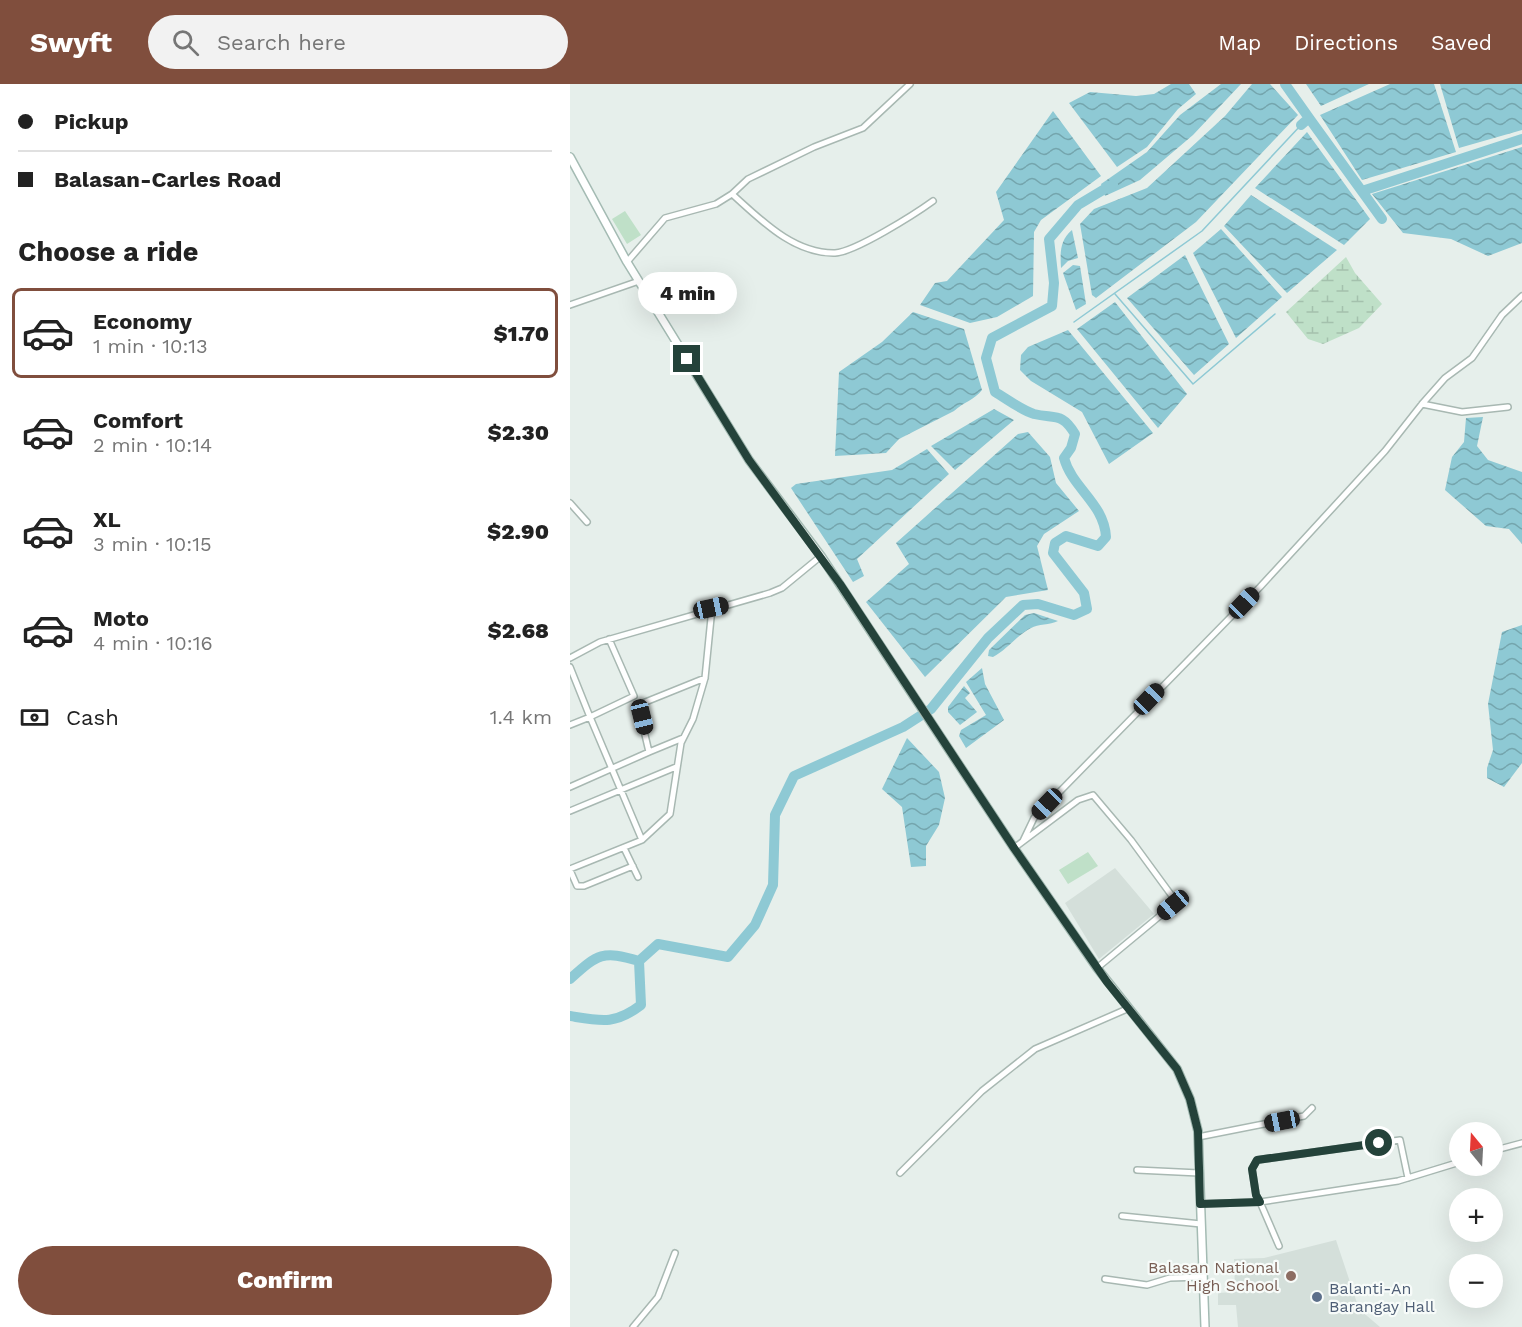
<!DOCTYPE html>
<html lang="en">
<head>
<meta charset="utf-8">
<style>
  body { margin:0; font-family:"Work Sans",sans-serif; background:#f2f2f2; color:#222; height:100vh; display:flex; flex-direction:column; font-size:22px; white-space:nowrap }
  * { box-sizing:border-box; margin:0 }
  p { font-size:20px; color:#767676 }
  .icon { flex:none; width:33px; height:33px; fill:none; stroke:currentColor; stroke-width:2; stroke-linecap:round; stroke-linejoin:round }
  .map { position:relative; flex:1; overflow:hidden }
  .drawer { display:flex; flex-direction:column; background:#fff; width:570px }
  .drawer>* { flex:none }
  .banner { display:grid; align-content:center; height:132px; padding:0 18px; background:#fff }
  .needle { width:39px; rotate:342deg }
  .controls { position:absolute; left:879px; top:1038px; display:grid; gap:12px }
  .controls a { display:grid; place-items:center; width:54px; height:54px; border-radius:50%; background:#fff; box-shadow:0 6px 24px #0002; font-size:30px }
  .end { position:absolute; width:27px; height:27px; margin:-14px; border:8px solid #24423a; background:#fff; box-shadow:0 0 0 3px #fff }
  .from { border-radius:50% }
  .bubble { position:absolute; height:42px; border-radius:21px; background:#fff; box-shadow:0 6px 24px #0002; font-size:20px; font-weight:800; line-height:42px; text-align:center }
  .car { position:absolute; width:18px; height:36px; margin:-18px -9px; border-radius:8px; box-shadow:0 0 4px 2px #0007; background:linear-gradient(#222 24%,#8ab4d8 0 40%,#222 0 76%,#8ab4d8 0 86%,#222 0) }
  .banner b { display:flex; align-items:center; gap:21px; height:57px; font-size:22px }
  .banner b+b { border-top:2px solid #e0e0e0 }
  .banner i { width:15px; height:15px; background:#222 }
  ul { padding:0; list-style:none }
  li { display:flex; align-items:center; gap:18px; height:90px; margin:0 12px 9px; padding:0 6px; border:3px solid transparent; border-radius:9px }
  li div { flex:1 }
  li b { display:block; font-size:22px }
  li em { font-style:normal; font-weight:800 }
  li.current { border-color:#804e3d }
  li>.icon { width:54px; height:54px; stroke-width:1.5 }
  h2 { padding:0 18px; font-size:27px; line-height:72px }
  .pay { display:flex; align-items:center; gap:15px; height:66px; padding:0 18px; font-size:22px }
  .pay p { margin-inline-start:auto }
  .action { display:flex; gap:12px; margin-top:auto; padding:12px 18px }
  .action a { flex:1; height:69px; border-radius:36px; background:#804e3d; color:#fff; font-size:24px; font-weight:800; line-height:69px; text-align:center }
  header { display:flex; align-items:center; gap:36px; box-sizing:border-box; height:84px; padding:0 30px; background:#804e3d; color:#fff }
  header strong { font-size:28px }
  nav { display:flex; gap:33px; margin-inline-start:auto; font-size:21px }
  .search { width:420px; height:54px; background:#f2f2f2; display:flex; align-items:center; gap:15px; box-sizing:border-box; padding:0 21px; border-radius:33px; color:#767676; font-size:22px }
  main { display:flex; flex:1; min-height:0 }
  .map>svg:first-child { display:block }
</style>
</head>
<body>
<header>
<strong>Swyft</strong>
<div class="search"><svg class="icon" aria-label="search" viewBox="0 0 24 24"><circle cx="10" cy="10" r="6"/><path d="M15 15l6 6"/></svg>Search here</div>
<nav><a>Map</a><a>Directions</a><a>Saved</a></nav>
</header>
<main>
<section class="drawer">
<div class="banner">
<b><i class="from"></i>Pickup</b>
<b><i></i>Balasan-Carles Road</b>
</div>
<h2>Choose a ride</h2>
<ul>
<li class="current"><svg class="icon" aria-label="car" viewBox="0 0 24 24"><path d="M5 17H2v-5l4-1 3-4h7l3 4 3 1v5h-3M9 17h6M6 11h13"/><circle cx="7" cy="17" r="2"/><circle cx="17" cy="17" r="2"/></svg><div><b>Economy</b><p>1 min · 10:13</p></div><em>$1.70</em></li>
<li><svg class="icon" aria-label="car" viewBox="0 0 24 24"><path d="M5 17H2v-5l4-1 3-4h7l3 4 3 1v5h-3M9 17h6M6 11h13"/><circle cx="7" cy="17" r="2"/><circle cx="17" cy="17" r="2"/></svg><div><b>Comfort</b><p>2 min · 10:14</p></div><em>$2.30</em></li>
<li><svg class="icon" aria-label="car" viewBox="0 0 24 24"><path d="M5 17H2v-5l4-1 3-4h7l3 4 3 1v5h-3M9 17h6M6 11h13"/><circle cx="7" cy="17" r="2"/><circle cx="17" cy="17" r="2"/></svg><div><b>XL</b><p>3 min · 10:15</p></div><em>$2.90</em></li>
<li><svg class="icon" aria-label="car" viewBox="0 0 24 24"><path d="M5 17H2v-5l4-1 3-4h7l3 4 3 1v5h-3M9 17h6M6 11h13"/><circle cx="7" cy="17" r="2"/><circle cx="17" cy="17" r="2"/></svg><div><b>Moto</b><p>4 min · 10:16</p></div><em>$2.68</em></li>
</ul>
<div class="pay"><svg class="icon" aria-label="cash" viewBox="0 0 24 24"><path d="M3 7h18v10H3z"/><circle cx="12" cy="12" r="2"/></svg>Cash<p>1.4 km</p></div>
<div class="action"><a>Confirm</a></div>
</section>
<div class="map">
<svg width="952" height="1243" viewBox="0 0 952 1243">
  <defs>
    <pattern id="wetland-marsh" width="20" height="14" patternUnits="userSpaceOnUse" patternTransform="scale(1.5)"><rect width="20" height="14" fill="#bfe0c8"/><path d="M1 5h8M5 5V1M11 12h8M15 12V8" fill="none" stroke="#a4c1ad"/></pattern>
    <pattern id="water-waves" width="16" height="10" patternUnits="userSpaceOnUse" patternTransform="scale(1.5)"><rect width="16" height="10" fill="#8ec9d4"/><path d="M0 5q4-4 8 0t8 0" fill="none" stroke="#74a5ad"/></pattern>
  </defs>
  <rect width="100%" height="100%" fill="#e6efeb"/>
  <path fill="#d4dfda" d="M 545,784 L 584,830 L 529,875 L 495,819 Z
    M 766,1156 L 789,1225 L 810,1243 L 668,1243 L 666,1221 L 648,1221 L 648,1209 L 665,1208 L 664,1175 L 694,1174 Z"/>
  <path fill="#bfe0c8" d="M 55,127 L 71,151 L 57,160 L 42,135 Z
    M 518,768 L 528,782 L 498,800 L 489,786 Z"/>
  <path fill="url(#wetland-marsh)" d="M 776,173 L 785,189 L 812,220 L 789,244 L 753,260 L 738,255 L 716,228 Z"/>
  <path fill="url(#water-waves)" d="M 601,0 L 619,0 L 626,10 L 608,25 L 577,63 L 547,83 L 499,19 L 520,8 L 566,12 L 584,10 Z
    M 651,0 L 671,0 L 623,51 L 570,96 L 535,112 L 531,100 L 577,68 L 610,31 Z
    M 682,0 L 700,0 L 728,31 L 626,138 L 526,214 L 522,211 L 510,140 L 524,125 L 577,104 L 655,32 Z
    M 736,0 L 799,0 L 751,22 Z
    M 820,0 L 864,0 L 886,68 L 792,96 L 750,31 Z
    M 870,0 L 952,0 L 952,46 L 889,64 Z
    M 483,27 L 531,92 L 471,136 L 464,148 L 463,212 L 427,233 L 400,239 L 350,221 L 365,199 L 377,197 L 434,136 L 426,108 Z
    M 737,48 L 800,135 L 774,161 L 685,104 Z
    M 952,63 L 952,159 L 918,172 L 881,155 L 833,149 L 802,110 Z
    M 681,111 L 767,166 L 717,209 L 654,142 Z
    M 651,145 L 712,213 L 666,254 L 623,169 Z
    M 502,146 L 508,174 L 498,177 L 491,184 C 490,168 490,156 502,146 Z
    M 615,171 L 659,260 L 624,291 L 557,214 Z
    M 503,181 L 510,182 L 516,220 L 506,226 L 493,189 Z
    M 545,218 L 617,310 L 588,344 L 507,245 Z
    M 343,228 L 394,245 L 412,306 C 404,316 394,318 384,327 L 329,355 L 316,369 L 265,372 L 269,288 L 312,258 Z
    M 498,246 L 583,349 L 539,380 L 512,328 L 461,297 L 450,286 L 451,271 L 458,263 Z
    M 424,325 L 444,336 L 385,386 L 361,362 Z
    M 913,333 L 907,362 L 918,376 L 952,388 L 952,460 L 939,445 L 916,442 L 875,406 L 882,373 L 894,358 L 896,334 Z
    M 458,348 L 480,373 L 486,399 L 509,427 L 474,450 L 467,462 L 478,506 L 436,513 L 355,593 L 296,518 L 339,480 L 326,459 L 448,350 Z
    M 357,365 L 379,390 L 287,475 L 294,492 L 283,498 L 221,404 L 226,400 L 322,386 Z
    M 464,529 L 488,537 C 480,541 468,540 461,544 C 447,551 437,566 423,573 L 418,572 L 419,566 L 455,531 Z
    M 952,541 L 952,679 L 934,703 L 917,694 L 917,684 L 923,666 L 918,620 L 932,548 Z
    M 412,584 L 415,600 L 434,636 L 396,664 L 389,652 L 391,646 L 416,631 L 396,598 Z
    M 394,602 L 400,609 L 395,614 L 407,628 L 390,641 L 378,628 L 378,623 Z
    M 337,654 L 369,688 L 375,714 L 369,741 L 356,762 L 356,782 L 341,783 L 332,723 L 312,705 Z"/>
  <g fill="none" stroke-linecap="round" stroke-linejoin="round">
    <path stroke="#8ec9d4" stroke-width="1.5" d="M 545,210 L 623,300 L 705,230
      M 504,238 L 632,147 L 731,41"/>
    <path stroke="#8ec9d4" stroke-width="10" d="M 715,0 L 739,34 L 731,41
      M 739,34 L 812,135
      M 792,107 L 952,55
      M 0,895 C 28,870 32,866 69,877
      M 0,932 C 31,937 45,941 71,921 L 69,877 L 88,860 L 158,873 L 185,841 L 203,801 L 205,731 L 224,692 L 333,643 L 361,625 L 418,554 L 453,521 L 468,520 L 504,531 L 517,525 L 514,509 L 483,469 L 485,459 L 496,452 L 528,462 L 536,453 C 534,419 502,404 494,374 L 501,364 L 505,350 C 492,328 485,335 464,330 C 451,326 437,315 425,308 L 416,274 L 422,254 L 482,222 L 484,199 L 479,155 L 508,121 L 543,100"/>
    <defs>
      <path id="street" d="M 162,110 C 190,135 223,170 265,169 C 285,168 345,130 363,117
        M 57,178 L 95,134 L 146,120 L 162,110 L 178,95 L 244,63 L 293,44 L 340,0
        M 0,221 L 69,197
        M 852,320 L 892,328 L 938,323
        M 0,419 L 17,438
        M 39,555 L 64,612 L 20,633 L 72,756
        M 0,574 L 30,558 L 200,509 L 212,504 L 251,472
        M 0,583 L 20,633 L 0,641
        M 113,654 L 79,668 L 68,621 L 135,594
        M 0,703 L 79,668
        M 0,727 L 106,683
        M 453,757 L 464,734 L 690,503 L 815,367 L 852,320 L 875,294 L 902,274 L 932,231 L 952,212
        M 54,764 L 68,793
        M 444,764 L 508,716 L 523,711 L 561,756 L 602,812 L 605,816 L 603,821 L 527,884
        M 0,785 L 72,756 L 100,730 L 111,659 L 123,635 L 135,594 L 142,524
        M 0,786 L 7,802 L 14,802 L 63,782
        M 628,1053 L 734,1032 L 742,1024
        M 922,1067 L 952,1059
        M 567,1086 L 629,1089
        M 330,1089 L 412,1007 L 465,965 L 557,925
        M 838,1094 L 830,1056 L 687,1076 L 682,1085 L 686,1111 L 690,1118 L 828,1097 L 890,1078
        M 630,1120 L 690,1118 L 709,1162
        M 552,1132 L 631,1140
        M 535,1195 L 577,1201 L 600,1194 L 633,1193
        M 63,1243 L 88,1213 L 105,1169"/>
      <path id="secondary" d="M 0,73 L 57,178 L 179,376 L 251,472 L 444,764 L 527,884 L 607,985 L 620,1015 L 628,1047 L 635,1243"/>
    </defs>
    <use href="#street" stroke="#a8b8b2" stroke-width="8"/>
    <use href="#secondary" stroke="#a4bbb3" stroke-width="10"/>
    <use href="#street" stroke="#fff" stroke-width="5"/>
    <use href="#secondary" stroke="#fff" stroke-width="7"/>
  </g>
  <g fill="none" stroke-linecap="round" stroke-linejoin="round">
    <path stroke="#24423a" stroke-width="8" d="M 117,275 L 179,376 L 270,500 L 444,764 L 537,898 L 607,985 L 620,1015 L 628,1047 L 630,1120 L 690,1118 L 686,1111 L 682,1085 L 687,1076 L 809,1059"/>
  </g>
  <circle fill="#8d6e63" stroke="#f7fbf9" stroke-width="2" cx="721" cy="1192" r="6"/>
  <circle fill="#5c6f8a" stroke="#f7fbf9" stroke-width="2" cx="747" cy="1213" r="6"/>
  <g text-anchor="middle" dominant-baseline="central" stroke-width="4.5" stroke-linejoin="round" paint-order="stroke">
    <g font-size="16" fill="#785e54" stroke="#f7fbf9" text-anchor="end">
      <text x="709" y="1183">Balasan National<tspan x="709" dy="18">High School</tspan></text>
    </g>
    <g font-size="16" fill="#4e5e75" stroke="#f7fbf9" text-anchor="start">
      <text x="759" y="1204">Balanti-An<tspan x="759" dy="18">Barangay Hall</tspan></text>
    </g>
  </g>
</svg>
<div class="controls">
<a><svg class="needle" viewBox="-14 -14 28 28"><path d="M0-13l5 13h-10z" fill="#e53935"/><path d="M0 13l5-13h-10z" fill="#767676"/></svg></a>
<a>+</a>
<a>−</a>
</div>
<i class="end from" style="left:809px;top:1059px"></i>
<i class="end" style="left:117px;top:275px"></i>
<div class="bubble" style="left:68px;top:188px;width:99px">4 min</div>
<i class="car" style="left:674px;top:519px;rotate:44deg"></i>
<i class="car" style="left:141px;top:524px;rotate:78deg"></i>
<i class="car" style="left:579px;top:615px;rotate:44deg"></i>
<i class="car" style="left:72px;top:633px;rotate:166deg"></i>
<i class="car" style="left:477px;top:720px;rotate:224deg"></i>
<i class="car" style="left:603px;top:821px;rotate:230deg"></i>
<i class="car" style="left:712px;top:1037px;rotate:259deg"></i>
</div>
</main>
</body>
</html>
